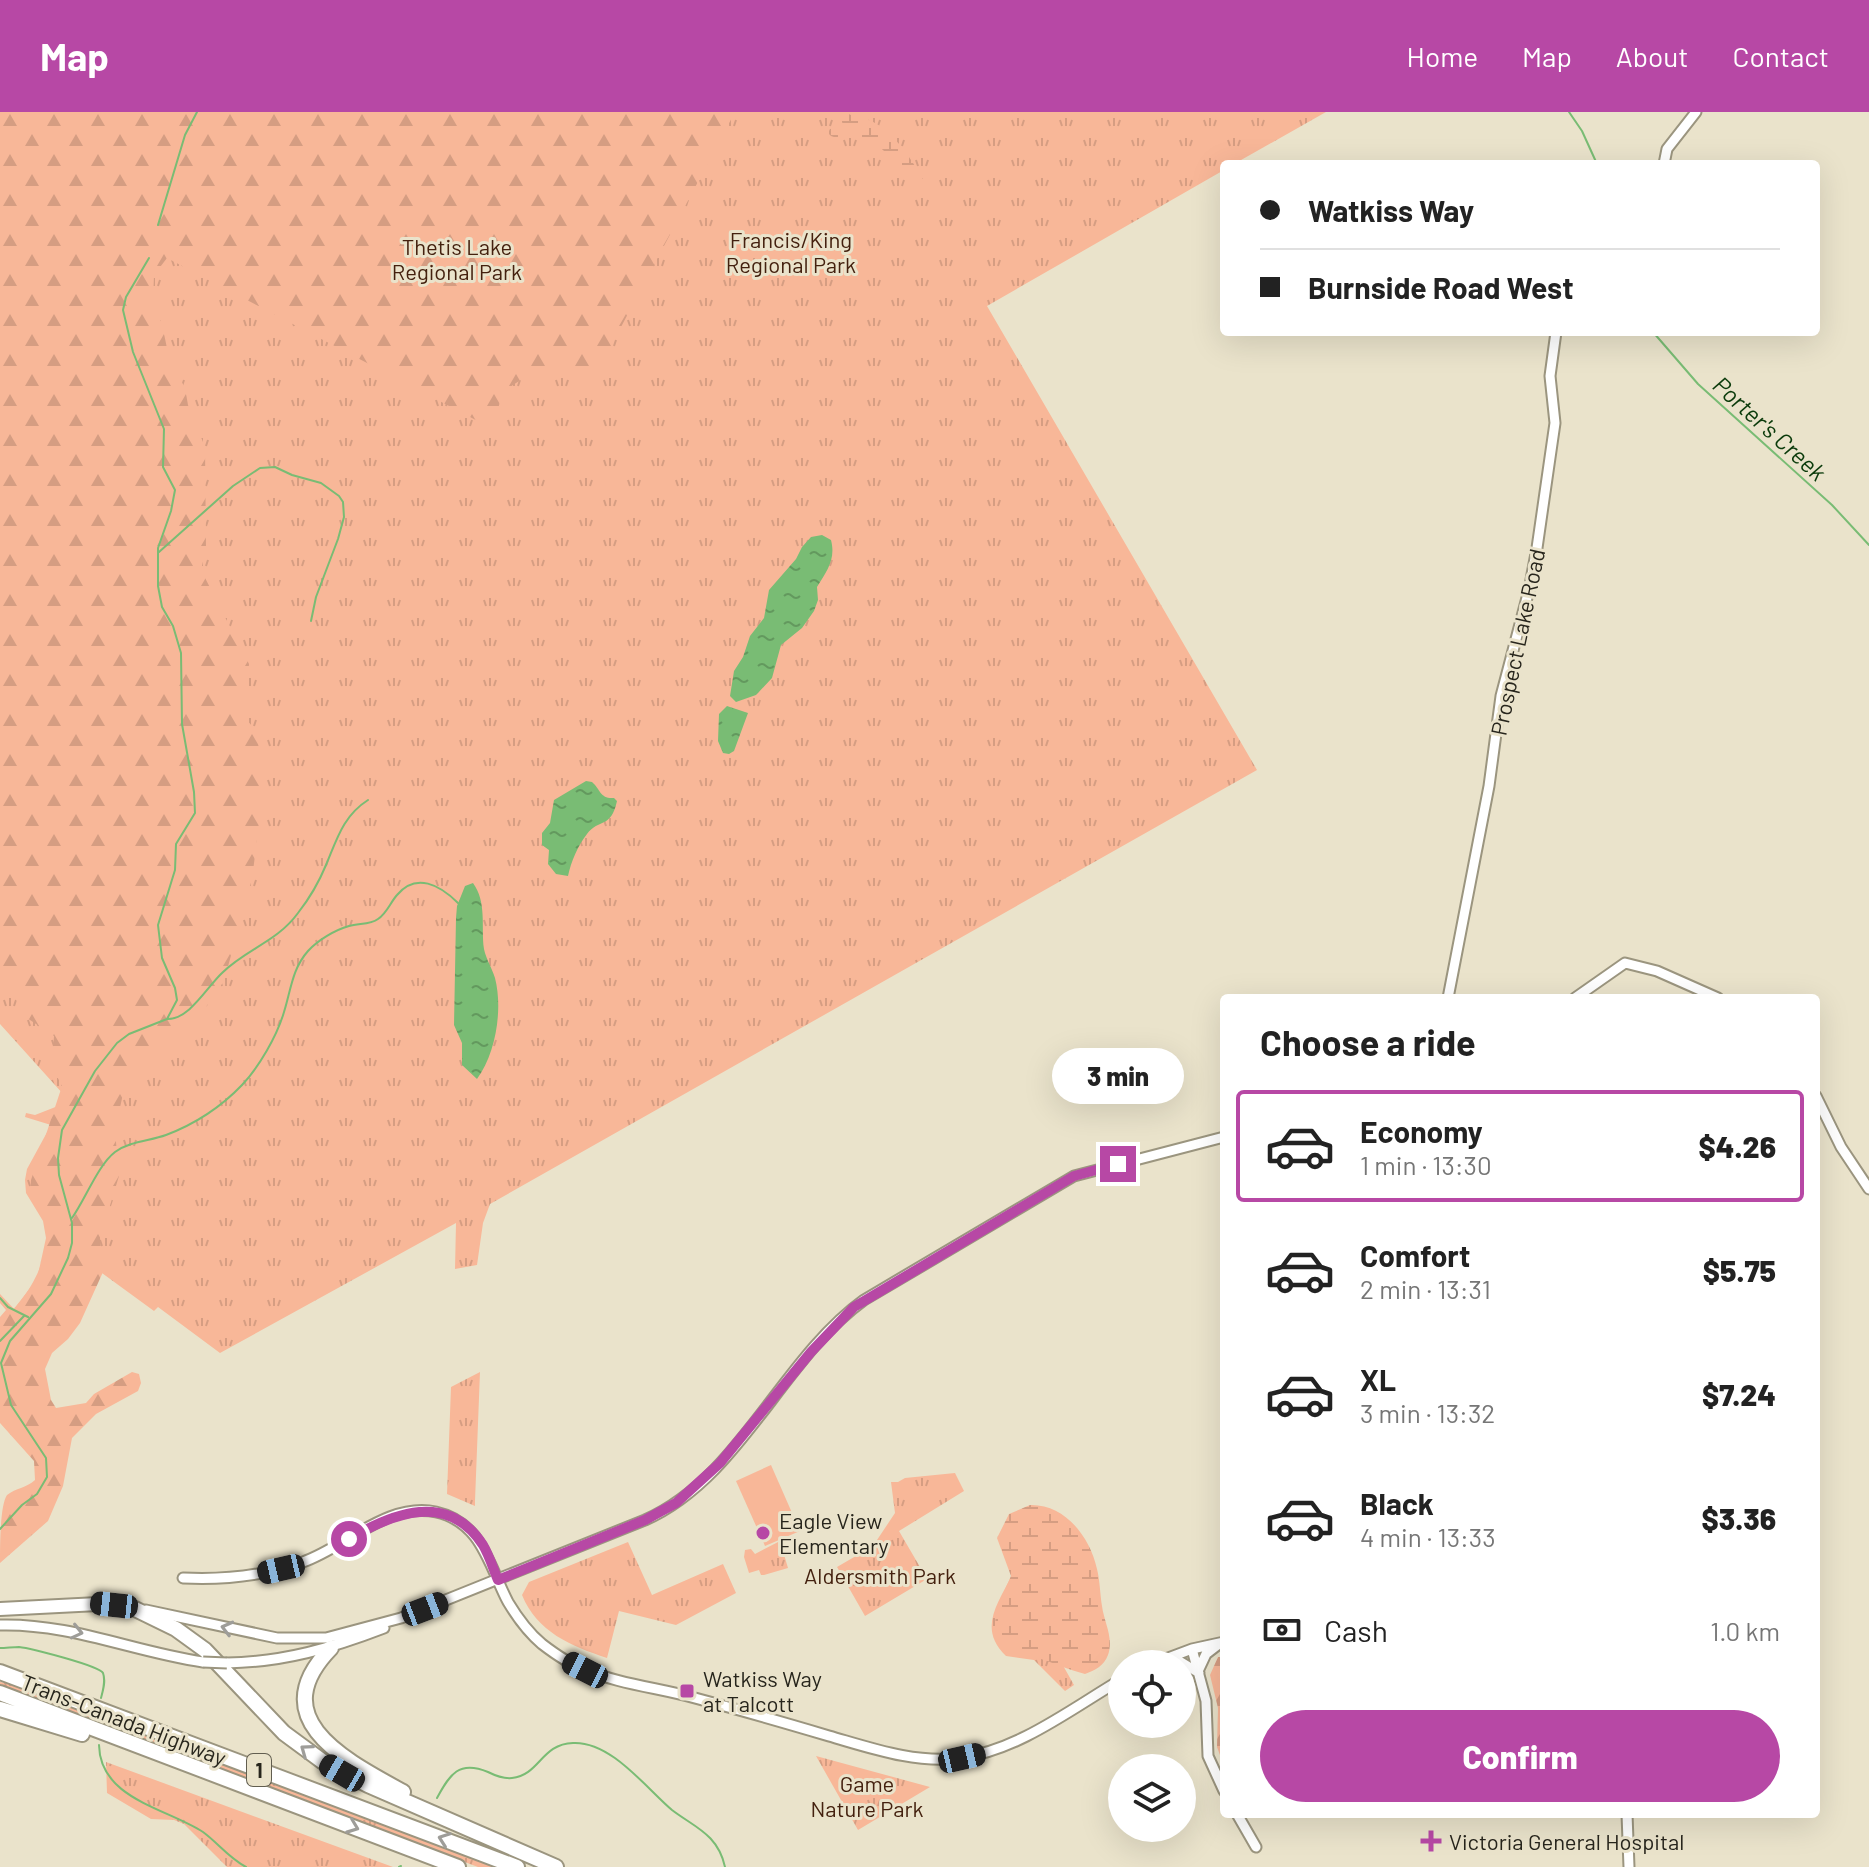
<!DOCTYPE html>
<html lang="en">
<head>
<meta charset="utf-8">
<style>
  body { margin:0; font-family:Barlow,sans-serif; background:#f2f2f2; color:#222; height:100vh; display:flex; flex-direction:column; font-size:30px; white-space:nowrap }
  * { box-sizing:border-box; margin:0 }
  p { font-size:26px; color:#767676 }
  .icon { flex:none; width:44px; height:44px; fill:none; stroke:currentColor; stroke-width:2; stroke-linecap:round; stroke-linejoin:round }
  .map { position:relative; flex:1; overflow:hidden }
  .side { position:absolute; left:1220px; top:882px; width:600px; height:824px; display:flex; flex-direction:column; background:#fff; border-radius:8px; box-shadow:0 8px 32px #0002 }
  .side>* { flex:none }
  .banner { position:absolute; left:1220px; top:48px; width:600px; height:176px; border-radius:8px; box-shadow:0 8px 32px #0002; display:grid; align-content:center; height:176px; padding:0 40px; background:#fff }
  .fabs { position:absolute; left:1108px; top:1538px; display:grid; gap:16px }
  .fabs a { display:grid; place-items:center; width:88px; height:88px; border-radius:50%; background:#fff; box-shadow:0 8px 32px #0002; font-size:40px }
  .end { position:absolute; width:36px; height:36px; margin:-18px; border:10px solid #b748a5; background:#fff; box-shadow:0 0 0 4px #fff }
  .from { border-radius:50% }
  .bubble { position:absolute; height:56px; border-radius:28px; background:#fff; box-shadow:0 8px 32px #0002; font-size:26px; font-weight:800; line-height:56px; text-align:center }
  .car { position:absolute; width:24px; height:48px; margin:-24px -12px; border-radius:10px; box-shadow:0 0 6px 2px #0007; background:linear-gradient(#222 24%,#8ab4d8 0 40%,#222 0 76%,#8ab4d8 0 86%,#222 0) }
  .banner b { display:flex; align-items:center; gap:28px; height:76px; font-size:30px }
  .banner b+b { border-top:2px solid #e0e0e0 }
  .banner i { width:20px; height:20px; background:#222 }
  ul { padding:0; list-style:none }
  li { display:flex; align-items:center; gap:24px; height:112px; margin:0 16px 12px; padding:0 24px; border:4px solid transparent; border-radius:8px }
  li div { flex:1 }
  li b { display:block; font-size:30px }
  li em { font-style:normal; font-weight:800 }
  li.on { border-color:#b748a5 }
  li>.icon { width:72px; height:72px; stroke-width:1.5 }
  h2 { padding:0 40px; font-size:36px; line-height:96px }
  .pay { display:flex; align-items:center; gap:20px; height:88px; padding:0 40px; font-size:30px }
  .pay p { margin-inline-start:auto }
  .action { display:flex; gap:16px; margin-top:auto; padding:16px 40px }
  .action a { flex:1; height:92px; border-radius:48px; background:#b748a5; color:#fff; font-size:32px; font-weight:800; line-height:92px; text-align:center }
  header { display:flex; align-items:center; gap:48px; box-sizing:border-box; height:112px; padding:0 40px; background:#b748a5; color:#fff }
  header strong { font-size:38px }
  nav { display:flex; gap:44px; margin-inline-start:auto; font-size:28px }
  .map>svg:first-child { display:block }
</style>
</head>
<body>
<header>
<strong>Map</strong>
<nav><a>Home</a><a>Map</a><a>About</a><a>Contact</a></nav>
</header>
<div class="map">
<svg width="1869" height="1755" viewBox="0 0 1869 1755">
  <defs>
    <pattern id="grass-tufts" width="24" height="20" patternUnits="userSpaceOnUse" patternTransform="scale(2)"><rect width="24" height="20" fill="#f8b798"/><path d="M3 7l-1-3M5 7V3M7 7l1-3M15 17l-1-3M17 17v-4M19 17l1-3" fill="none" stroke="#d59d82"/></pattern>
    <pattern id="forest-firs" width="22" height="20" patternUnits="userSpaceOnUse" patternTransform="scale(2)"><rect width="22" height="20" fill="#f8b798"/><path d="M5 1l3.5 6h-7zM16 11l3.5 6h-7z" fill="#d59d82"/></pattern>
    <pattern id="wetland-marsh" width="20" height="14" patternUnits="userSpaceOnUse" patternTransform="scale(2)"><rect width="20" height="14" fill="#f8b798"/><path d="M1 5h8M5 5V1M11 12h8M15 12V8" fill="none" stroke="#d59d82"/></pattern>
    <pattern id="water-ripples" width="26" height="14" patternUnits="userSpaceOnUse" patternTransform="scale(2)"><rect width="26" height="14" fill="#79bc74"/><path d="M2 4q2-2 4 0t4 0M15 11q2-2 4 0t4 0" fill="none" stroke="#63995e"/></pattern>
  </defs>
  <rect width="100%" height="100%" fill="#eae3cb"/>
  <path fill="url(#grass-tufts)" d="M 0,0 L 1326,0 L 1234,52 L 1224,52 L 1224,58 L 987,194 L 1257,658 L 490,1092 L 483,1111 L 477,1153 L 455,1157 L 456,1111 L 220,1241 L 158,1195 L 154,1199 L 69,1137 L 0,1266 L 0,1205 L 6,1198 L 0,1191 L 0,1182 L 14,1197 L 37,1167 L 46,1126 L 43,1109 L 26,1081 L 25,1068 L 27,1057 L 51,1013 L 25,1005 L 26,1001 L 35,1003 L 58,994 L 64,983 L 0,912 Z
    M 480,1260 L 475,1389 L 475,1394 L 447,1382 L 451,1275 Z
    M 955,1361 L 964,1379 L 899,1419 L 927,1467 L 865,1504 L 837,1455 L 873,1434 L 895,1401 L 891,1370 L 898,1370 L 905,1366 Z
    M 780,1429 L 788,1456 L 764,1463 L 761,1463 L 759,1458 L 749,1461 L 744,1445 L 745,1438 L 751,1437 L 755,1442 Z
    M 628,1430 L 652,1483 L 723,1452 L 736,1481 L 676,1513 L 619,1499 L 607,1546 C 571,1534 537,1520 522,1483 L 529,1470 Z
    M 1012,1463 L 1074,1573 L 1065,1579 L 1034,1548 L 1006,1544 C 978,1517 997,1493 1012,1463 Z
    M 0,1570 L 16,1573 L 503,1755 L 478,1755 L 0,1576 Z
    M 816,1644 L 930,1675 L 858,1718 Z
    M 106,1650 L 393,1755 L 227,1755 L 184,1712 L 174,1708 L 151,1707 L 107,1681 Z"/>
  <path fill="url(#forest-firs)" d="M 0,0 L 735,0 L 595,264 C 588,263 584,259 577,257 C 551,250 522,265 502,281 L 494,314 L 491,316 L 167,146 L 154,163 L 153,190 L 162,212 L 169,246 L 185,276 L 188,293 L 205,335 L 206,437 L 201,458 L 249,552 L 247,581 L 241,599 L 242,603 L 254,616 L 258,625 L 262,688 L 252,767 L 224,869 L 192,915 L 137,957 L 124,977 L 115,1019 L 119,1064 L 100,1126 L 103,1160 L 80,1211 L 68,1227 L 52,1241 L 45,1257 L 51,1288 L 56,1296 L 86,1291 L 94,1282 L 132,1260 L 139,1262 L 141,1271 L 138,1279 L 96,1302 L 72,1326 L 63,1374 L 48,1409 L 0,1451 C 0,1434 0,1393 7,1383 C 16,1376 26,1376 35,1368 L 34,1349 L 0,1311 L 0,1208 C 25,1193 52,1145 46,1115 C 42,1096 29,1091 31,1068 L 62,974 L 52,955 L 54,924 L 21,902 L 11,872 L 0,861 Z
    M 1218,1545 L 1224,1545 L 1224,1654 L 1217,1635 L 1218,1596 L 1210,1563 Z"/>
  <path fill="url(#wetland-marsh)" d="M 828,0 L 846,0 C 854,7 866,5 875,11 C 898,24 915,53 928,76 L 920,77 C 899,63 891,39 869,28 C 856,22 843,29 831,24 L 828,21 L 830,17 L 840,16 L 843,12 L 840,6 Z
    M 1030,1393 C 1065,1392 1090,1425 1097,1457 C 1100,1469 1100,1482 1102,1494 C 1104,1510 1114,1526 1108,1543 C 1104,1554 1095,1558 1085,1562 C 1069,1558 1054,1551 1038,1546 C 1028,1544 1016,1544 1008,1538 C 982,1521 1002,1485 1011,1464 L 997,1426 L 1009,1402 Z"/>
  <path fill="#f8b798" d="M 771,1353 L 800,1419 L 765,1434 L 736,1369 Z"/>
  <path fill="url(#water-ripples)" d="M 822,423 L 831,428 C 836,447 827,459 817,475 L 818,488 L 814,499 L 802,516 L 781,533 L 772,566 L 756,583 L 736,590 L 730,584 L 734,559 L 743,545 L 750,524 L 764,506 L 769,478 L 796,447 L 802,435 L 811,425 Z
    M 727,594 L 748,601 L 734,639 L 729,642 L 723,641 L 718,629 L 719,602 Z
    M 586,669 L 592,670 C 601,678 600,687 614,686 L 617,689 C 611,717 599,706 587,722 C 578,733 571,750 568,764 L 556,762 L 548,752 L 549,738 L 542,733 L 542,721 L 550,711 L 554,688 Z
    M 473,771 C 487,790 481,815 484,837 C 486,847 492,856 495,866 C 503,897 496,941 477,967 L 462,953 L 462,931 L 454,913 L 456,806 L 457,794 L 465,774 Z"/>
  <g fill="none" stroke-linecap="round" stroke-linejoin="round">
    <path stroke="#79bc74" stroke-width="2" d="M 1569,0 L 1582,19 L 1597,52
      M 158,113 L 185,23 L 197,0
      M 1653,220 L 1698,272 L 1832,393 L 1869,433
      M 159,440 L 233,374 L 260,356 L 275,355 L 292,363 L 321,371 L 339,384 L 343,390 L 344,405 L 338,427 L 316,485 L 311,509
      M 167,907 C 189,908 207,875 222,861 C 246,837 277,830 298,801 C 309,787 319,770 326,753 C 337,727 343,704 368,688
      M 72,1106 C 85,1088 98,1053 115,1040 C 130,1029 150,1029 166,1023 C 195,1012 221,995 242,973 C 259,955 277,924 284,900 C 291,878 292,857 308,839 C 318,828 335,818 349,814 C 359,811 370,813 378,807 C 387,801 390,791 397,783 C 416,760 440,773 458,791
      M 0,1186 L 8,1195 L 28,1205
      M 0,1229 L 24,1204
      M 0,1417 L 22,1393 L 37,1382 L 47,1365 L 46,1346 L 11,1293 L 1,1251 L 10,1229 L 51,1182 L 68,1146 L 72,1131 L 72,1111 L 59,1063 L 58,1046 L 62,1018 L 95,959 L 117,931 L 129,922 L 167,907 L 177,888 L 175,876 L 162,846 L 158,813 L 175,758 L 176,732 L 195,701 L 194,680 L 182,612 L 181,541 L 173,514 L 162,495 L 158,474 L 158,436 L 171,399 L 175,378 L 163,355 L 164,317 L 133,240 L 123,198 L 126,185 L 149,146
      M 0,1536 C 6,1536 13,1535 19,1535 C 30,1536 100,1554 103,1561 C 106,1569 103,1578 101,1586
      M 99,1633 C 100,1687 166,1696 203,1720 C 218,1731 229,1746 246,1755
      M 437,1686 C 450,1662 459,1648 488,1660 C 496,1664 503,1667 512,1666 C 540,1663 541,1632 573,1631 C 611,1629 646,1676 672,1698 C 694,1715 718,1722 725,1755
      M 399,1755 L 401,1754"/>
    <defs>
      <path id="tertiary" d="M 1664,52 L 1667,37 L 1696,0
        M 1448,886 L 1489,674 L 1501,584 L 1529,478 L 1537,436 L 1555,311 L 1550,264 L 1556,220
        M 1575,886 L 1625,851 L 1657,859 L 1718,886
        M 1816,984 L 1841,1035 L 1869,1077
        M 183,1466 C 224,1468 264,1464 303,1450 C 346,1435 387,1390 436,1400 C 482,1410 489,1454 508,1490 C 517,1505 529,1521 542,1532 C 555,1542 569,1552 584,1557 C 618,1572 659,1576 695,1586 C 740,1598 785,1611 829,1624 C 871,1636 916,1652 960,1646 C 1019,1638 1071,1597 1122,1567
        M 146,1498 L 277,1526 L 326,1526 L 401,1506 L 645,1408 C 740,1366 781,1248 864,1188 L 1074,1064 L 1224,1025
        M 0,1513 C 70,1511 134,1540 203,1550
        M 1192,1537 L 1206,1589 L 1208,1644 L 1224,1679
        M 1165,1548 L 1181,1550 L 1199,1561
        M 227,1551 C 284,1550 332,1536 384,1516
        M 1152,1552 L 1192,1537 L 1224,1530
        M 1199,1557 L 1206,1542 L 1219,1532
        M 1237,1702 L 1256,1735
        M 1627,1702 L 1629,1755"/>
      <path id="primary" d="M 0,1497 L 98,1492 L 131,1495"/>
      <path id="motorway" d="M 131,1495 L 176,1517 L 205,1538 L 284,1621 L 322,1649 L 368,1673 L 556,1755
        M 331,1536 C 262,1607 345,1648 403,1680
        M 0,1560 L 517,1755
        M 0,1581 L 458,1755
        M 0,1597 L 82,1622"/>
    </defs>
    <use href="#tertiary" stroke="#9b957f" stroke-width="13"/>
    <use href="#primary" stroke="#9b957f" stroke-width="16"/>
    <use href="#motorway" stroke="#9b957f" stroke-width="18"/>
    <use href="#tertiary" stroke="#fff" stroke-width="9"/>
    <use href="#primary" stroke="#fff" stroke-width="12"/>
    <use href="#motorway" stroke="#fff" stroke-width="14"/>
    <defs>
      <path id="tertiary-bridge" d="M 203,1550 L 227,1551"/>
    </defs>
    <use href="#tertiary-bridge" stroke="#9b957f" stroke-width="13" stroke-linecap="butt"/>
    <use href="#tertiary-bridge" stroke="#fff" stroke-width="9"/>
  </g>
  <defs><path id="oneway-chevron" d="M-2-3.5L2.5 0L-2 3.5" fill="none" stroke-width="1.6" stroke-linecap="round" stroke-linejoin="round" transform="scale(2)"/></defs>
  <g stroke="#9e9d99">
    <use href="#oneway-chevron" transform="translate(227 1516) rotate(-166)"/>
    <use href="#oneway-chevron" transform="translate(77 1520) rotate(13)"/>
    <use href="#oneway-chevron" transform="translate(306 1638) rotate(-144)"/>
    <use href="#oneway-chevron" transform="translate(353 1715) rotate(21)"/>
    <use href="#oneway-chevron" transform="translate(444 1727) rotate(-160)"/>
  </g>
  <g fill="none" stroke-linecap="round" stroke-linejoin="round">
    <path stroke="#b748a5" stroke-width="10" d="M 349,1427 C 393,1401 448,1379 483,1433 C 489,1443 493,1456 498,1468 L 645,1408 L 676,1391 L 720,1351 L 811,1240 L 854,1195 L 1074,1064 L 1118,1052"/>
  </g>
  <g fill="#b748a5" stroke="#eae3cb" stroke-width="3">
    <circle cx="763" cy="1421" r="8"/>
    <rect x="679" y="1571" width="16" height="16" rx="4"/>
    <path d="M1427 1717h8v8h8v8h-8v8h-8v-8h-8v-8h8z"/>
  </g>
  <g text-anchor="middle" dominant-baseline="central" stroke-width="6" stroke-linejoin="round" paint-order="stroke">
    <rect fill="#eae3cb" stroke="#625e50" stroke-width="2" x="247" y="1642" width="24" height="32" rx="6"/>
    <g font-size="20" font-weight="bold" fill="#27251c">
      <text x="259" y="1658">1</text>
    </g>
    <g font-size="22" fill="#44210f" stroke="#eae3cb">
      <text x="791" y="127">Francis/King<tspan x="791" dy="25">Regional Park</tspan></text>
      <text x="457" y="134">Thetis Lake<tspan x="457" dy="25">Regional Park</tspan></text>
      <text x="880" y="1463">Aldersmith Park</text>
      <text x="867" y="1671">Game<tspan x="867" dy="25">Nature Park</tspan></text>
    </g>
    <g font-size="22" fill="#27251c" stroke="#eae3cb">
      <text transform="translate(1517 530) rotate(-78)">Prospect Lake Road</text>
      <text transform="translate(124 1607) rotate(21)">Trans-Canada Highway</text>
    </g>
    <g font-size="22" fill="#27251c" stroke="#eae3cb" text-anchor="start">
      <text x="779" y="1408">Eagle View<tspan x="779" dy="25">Elementary</tspan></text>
      <text x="703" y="1566">Watkiss Way<tspan x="703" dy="25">at Talcott</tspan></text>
      <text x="1449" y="1729">Victoria General Hospital</text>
    </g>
    <g font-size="24" font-style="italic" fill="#0b3b0b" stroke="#eae3cb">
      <text transform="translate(1770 316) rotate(42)">Porter's Creek</text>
    </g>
  </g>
</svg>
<div class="fabs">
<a><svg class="icon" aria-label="locate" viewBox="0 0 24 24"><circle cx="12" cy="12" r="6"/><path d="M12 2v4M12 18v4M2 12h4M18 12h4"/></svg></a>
<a><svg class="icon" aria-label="layers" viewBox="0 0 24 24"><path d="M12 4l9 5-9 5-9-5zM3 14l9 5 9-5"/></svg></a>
</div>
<i class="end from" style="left:349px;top:1427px"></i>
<i class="end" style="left:1118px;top:1052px"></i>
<div class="bubble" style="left:1052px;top:936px;width:132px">3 min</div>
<i class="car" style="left:281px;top:1457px;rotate:257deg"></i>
<i class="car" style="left:114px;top:1493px;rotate:276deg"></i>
<i class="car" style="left:425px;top:1497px;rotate:69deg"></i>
<i class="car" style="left:585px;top:1558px;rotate:297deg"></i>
<i class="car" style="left:962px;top:1646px;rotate:77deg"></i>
<i class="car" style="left:342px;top:1661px;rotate:300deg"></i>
<div class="banner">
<b><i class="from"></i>Watkiss Way</b>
<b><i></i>Burnside Road West</b>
</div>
<section class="side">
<h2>Choose a ride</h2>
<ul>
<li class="on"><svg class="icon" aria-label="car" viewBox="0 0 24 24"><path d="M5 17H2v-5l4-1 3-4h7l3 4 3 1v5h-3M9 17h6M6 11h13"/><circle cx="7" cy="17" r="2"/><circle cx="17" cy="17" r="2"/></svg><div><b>Economy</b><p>1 min · 13:30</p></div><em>$4.26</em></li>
<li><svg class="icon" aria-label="car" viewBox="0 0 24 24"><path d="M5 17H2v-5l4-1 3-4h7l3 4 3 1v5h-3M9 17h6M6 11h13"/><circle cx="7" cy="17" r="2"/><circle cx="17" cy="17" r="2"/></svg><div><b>Comfort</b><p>2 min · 13:31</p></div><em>$5.75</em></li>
<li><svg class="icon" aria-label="car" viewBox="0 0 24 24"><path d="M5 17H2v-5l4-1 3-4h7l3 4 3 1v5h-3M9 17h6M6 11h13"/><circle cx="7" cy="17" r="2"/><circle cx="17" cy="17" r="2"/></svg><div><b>XL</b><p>3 min · 13:32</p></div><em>$7.24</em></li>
<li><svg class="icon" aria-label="car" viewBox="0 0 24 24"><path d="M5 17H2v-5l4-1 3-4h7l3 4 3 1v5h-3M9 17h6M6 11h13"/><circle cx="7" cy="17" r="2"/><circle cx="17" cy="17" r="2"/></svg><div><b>Black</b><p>4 min · 13:33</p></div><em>$3.36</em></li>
</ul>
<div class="pay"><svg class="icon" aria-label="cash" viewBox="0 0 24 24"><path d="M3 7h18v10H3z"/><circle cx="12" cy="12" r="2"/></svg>Cash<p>1.0 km</p></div>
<div class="action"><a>Confirm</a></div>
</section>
</div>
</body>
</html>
